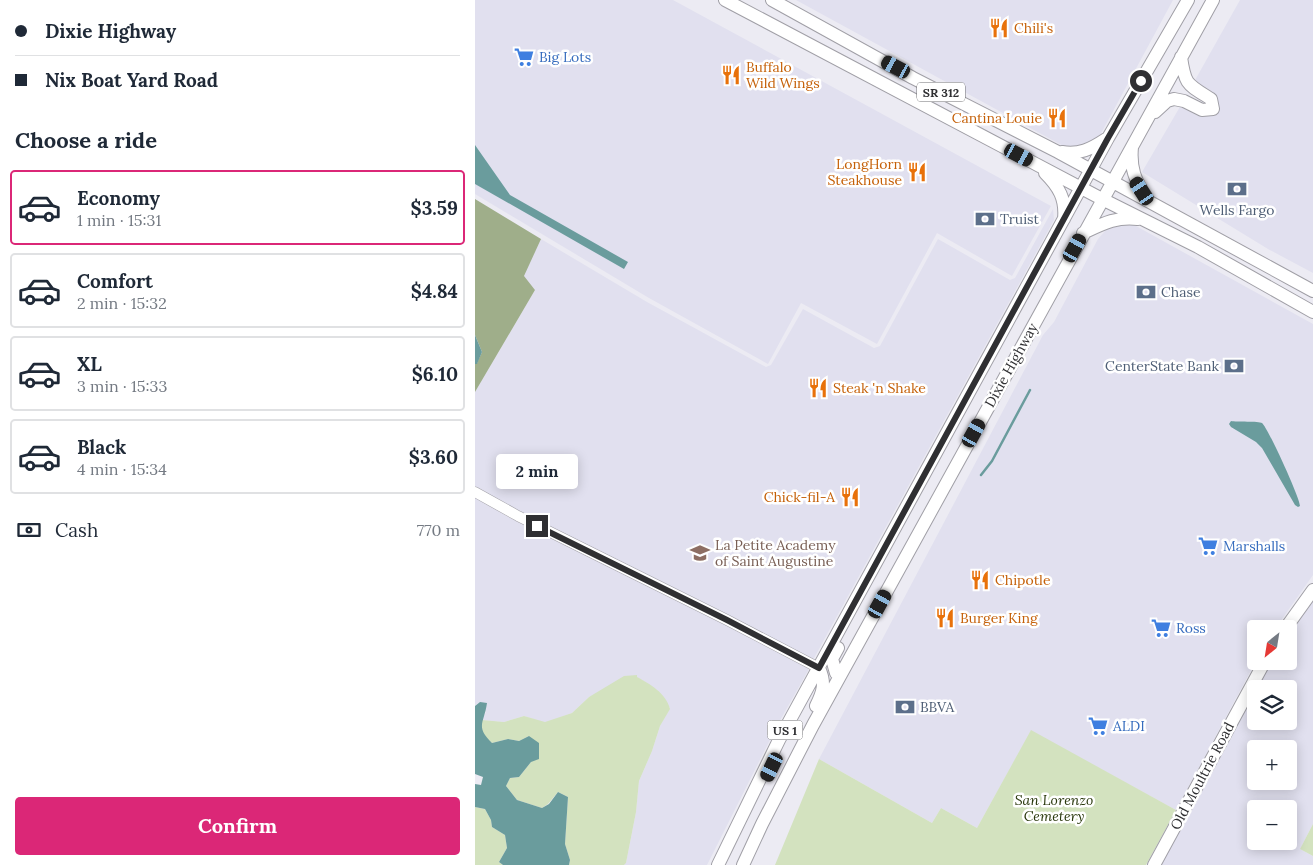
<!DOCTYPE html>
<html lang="en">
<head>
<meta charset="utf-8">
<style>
  body { margin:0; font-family:Lora,serif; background:#f2f2f3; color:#1f2937; height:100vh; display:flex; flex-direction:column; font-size:19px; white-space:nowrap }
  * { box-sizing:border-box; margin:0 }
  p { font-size:16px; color:#747a83 }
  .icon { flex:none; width:28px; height:28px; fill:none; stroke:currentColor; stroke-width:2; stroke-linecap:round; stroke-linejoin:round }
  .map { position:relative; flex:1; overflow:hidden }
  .details { display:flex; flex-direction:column; background:#fff; width:475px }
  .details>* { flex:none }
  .guide { display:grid; align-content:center; height:110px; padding:0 15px; background:#fff }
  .needle { width:32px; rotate:210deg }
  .fabs { position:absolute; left:772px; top:620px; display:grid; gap:10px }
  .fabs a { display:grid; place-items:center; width:50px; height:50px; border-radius:5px; background:#fff; box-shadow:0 2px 12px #0003; font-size:25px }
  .end { position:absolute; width:22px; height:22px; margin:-11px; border:6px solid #2f2f32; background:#fff; box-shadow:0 0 0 2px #fff }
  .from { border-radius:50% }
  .bubble { position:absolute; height:35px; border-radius:5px; background:#fff; box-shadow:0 2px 12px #0003; font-size:16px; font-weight:800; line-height:35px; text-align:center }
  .car { position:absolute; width:15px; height:30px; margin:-15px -8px; border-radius:6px; box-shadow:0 0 4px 1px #0007; background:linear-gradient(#222 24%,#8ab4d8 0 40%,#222 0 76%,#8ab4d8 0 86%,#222 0) }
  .guide b { display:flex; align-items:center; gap:18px; height:48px; font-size:19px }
  .guide b+b { border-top:1px solid #e0e1e3 }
  .guide i { width:12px; height:12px; background:#1f2937 }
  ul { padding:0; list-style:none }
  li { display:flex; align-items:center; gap:15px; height:75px; margin:0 10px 8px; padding:0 5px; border:2px solid #e0e1e3; border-radius:5px }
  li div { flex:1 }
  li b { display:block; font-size:19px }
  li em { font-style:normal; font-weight:800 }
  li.active { border-color:#db2777 }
  li>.icon { width:45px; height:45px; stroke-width:1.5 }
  h2 { padding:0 15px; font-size:22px; line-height:60px }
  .pay { display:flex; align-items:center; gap:12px; height:55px; padding:0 15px; font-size:19px }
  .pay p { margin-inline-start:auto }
  .button { display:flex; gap:10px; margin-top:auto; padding:10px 15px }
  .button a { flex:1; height:58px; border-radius:5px; background:#db2777; color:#fff; font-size:20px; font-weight:800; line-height:58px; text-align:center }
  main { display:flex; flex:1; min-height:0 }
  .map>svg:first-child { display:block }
</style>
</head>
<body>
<main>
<section class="details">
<div class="guide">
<b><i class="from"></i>Dixie Highway</b>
<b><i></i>Nix Boat Yard Road</b>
</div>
<h2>Choose a ride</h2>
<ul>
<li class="active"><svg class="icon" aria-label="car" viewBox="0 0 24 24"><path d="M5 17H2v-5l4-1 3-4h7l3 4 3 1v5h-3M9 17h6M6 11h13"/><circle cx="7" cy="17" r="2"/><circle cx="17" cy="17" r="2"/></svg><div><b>Economy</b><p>1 min · 15:31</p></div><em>$3.59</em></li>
<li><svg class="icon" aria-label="car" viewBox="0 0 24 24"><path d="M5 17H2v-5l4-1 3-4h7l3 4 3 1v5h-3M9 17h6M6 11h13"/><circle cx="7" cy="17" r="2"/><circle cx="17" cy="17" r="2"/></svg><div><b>Comfort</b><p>2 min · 15:32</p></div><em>$4.84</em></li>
<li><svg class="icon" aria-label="car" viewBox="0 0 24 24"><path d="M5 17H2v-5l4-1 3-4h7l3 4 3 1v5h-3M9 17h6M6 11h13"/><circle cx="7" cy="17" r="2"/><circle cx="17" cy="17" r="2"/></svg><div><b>XL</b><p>3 min · 15:33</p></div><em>$6.10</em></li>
<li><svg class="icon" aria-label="car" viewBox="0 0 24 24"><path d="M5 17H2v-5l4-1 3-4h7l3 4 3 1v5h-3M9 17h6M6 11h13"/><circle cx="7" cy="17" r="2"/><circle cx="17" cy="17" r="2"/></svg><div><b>Black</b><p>4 min · 15:34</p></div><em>$3.60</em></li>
</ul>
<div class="pay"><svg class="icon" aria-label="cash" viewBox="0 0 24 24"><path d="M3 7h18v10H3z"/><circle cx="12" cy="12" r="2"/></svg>Cash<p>770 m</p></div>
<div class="button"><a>Confirm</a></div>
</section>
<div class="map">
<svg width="838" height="865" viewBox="0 0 838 865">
  <rect width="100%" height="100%" fill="#ecebf3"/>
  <path fill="#e1e0ef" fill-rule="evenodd" d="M 0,0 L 198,0 L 576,206 L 537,276 L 462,233 L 402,344 L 326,303 L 293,364 L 174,298 L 0,194 Z
    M 321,0 L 698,0 L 623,139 L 616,144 L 592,148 Z
    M 765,0 L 838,0 L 838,273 L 793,249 L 667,172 L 706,105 L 739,114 L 743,112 L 743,108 L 719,82 Z
    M 578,209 L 579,220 L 338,660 L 46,512 L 0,486 L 0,392 L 60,290 L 48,276 L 66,239 L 172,302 L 291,367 L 296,365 L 328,309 L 399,348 L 405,346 L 463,239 L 535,280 L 540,278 Z
    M 653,223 L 661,226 L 838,324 L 838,575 L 800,629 L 781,629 L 781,661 L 701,810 L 556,731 L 502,828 L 466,808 L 457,823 L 344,759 L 568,335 L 579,322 L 623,239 L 630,231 L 641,224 Z
    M 0,498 L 41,521 L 250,625 L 334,669 L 303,724 L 232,865 L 149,865 L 151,863 L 161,812 L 164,781 L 177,751 L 185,726 L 195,708 L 172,683 L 161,677 L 114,697 L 97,713 L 70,723 L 49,716 L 29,722 L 7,720 L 11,712 L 5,702 L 0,705 Z
    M 838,597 L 838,824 L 825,849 L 838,856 L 838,865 L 683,865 L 795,661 L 814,661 L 814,631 ZM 781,689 L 814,689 L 814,721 L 781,721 ZM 781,749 L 814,749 L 814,781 L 781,781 ZM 781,809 L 814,809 L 814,841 L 781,841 Z"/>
  <path fill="#d3e2bf" d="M 162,675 L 162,677 C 175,684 191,693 195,709 L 185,726 L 177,751 L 164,781 L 161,812 L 151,863 L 149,865 L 94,865 L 95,860 L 90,844 L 93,797 L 83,792 L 73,804 L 67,808 L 42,800 L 31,786 L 35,778 L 44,777 L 56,762 L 54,736 L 44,741 L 33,739 L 17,743 C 8,736 3,732 7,720 L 29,722 L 49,716 L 70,722 L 97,713 L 114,697 L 149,676 Z
    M 556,730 L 701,810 L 671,865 L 300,865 L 344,759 L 457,823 L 466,808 L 502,828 Z
    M 0,807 L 10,809 L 16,820 L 17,827 L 30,835 L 32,848 L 24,862 L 28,865 L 0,865 Z
    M 838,824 L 838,856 L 825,849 Z"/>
  <path fill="#9fae8a" d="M 0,199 L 66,239 L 49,276 L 60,290 L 0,392 L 0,364 L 2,363 L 7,352 L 0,335 Z"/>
  <path fill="#6a9c9d" d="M 0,145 L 35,195 L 153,262 L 149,269 L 0,184 Z
    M 0,335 L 7,352 L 2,364 L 0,364 Z
    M 756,421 C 761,422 784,421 787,423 C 793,428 825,498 825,506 L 823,507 L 820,505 L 787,448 L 781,442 L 756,427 L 754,424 Z
    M 5,702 L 12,703 C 9,724 0,726 17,743 L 33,739 L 44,741 L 54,736 L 64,743 L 64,759 L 56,762 L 44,777 L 35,778 L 31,786 L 42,800 L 67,808 L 74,804 L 83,792 L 93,797 L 90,844 L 95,860 L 94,865 L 28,865 L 24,862 L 32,848 L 30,835 L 17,827 L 16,820 L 10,809 L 0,807 L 0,784 L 6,785 L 7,781 L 0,779 L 7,781 L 8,777 L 0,774 L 0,706 Z"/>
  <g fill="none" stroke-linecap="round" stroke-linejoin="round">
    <path stroke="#6a9c9d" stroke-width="2.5" d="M 506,475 L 517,461 L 555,390"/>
    <defs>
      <path id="minor" d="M 0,492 L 43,516 L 252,620 L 344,668"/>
      <path id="major" d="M 250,0 L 627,199 L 723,247 L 838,312
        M 297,0 L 438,78 L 583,152 L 838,291
        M 680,112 L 692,101 L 699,99 L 709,101 L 727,110 L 738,109 L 736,99 C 712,84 710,85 706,57
        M 657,147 C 655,168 660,181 672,198
        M 587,152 C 604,155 616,149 631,139
        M 570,173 C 584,187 591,199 589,219
        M 608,233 C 627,224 642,216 663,219
        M 810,629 L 838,590
        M 361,673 L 357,659 L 363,648
        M 341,706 C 348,692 351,683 344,668
        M 243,865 L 304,740 L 633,138 L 713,0
        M 268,865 L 287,824 L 338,725 L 738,0
        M 679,865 L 790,661"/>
    </defs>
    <use href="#minor" stroke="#a09fa6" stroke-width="11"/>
    <use href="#major" stroke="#a09fa6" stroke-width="14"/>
    <use href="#minor" stroke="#fff" stroke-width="10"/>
    <use href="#major" stroke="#fff" stroke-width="12"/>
  </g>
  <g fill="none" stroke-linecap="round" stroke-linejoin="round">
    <path stroke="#2f2f32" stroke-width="6" d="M 62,526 L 252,620 L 344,668 L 633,138 L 666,81"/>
  </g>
  <defs>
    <symbol id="restaurant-bare" viewBox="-9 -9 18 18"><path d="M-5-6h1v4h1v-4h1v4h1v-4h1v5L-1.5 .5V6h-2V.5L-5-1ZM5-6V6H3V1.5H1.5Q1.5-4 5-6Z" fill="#e8710a" stroke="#fff" stroke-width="2.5" paint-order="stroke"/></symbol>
    <symbol id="supermarket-bare" viewBox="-9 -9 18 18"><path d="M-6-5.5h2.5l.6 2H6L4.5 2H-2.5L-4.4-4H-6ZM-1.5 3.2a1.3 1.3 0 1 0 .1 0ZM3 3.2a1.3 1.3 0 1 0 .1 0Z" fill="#3f7fe0" stroke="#fff" stroke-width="2.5" paint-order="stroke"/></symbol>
    <symbol id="bank-bare" viewBox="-9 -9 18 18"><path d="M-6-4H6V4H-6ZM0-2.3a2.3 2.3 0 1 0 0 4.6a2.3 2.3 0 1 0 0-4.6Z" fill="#5c6f8a" stroke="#fff" stroke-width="2.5" paint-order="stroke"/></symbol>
    <symbol id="school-bare" viewBox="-9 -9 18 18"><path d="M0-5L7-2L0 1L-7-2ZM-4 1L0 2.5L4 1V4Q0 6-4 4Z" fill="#8d6e63" stroke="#fff" stroke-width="2.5" paint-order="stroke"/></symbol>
  </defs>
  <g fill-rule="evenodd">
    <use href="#restaurant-bare" x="510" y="14" width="28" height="28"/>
    <use href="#supermarket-bare" x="35" y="43" width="28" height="28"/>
    <use href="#restaurant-bare" x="242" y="61" width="28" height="28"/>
    <use href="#restaurant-bare" x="568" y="104" width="28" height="28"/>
    <use href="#restaurant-bare" x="428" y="158" width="28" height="28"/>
    <use href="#bank-bare" x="748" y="175" width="28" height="28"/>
    <use href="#bank-bare" x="496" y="205" width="28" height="28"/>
    <use href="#bank-bare" x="657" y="278" width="28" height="28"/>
    <use href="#bank-bare" x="745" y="352" width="28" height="28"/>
    <use href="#restaurant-bare" x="329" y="374" width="28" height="28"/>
    <use href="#restaurant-bare" x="361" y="483" width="28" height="28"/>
    <use href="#supermarket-bare" x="719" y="532" width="28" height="28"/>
    <use href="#school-bare" x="211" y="539" width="28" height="28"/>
    <use href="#restaurant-bare" x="491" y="566" width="28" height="28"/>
    <use href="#restaurant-bare" x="456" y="604" width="28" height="28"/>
    <use href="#supermarket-bare" x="672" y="614" width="28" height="28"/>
    <use href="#bank-bare" x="416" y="693" width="28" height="28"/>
    <use href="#supermarket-bare" x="609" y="712" width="28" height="28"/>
  </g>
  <g text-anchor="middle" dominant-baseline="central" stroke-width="5" stroke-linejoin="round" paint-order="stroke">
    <g fill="#fff" stroke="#6d6d70" stroke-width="1">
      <rect x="442" y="82.5" width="48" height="19" rx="4"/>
      <rect x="292.5" y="720.5" width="35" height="19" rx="4"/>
    </g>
    <g font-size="12" font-weight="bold" fill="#2f2f32">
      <text x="466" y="92">SR 312</text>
      <text x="310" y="730">US 1</text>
    </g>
    <g font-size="14" fill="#c56008" stroke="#fff" text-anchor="start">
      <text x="539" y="28">Chili's</text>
      <text x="271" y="67">Buffalo<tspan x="271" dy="16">Wild Wings</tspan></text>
      <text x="567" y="118" text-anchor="end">Cantina Louie</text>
      <text x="427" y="164" text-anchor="end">LongHorn<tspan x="427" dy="16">Steakhouse</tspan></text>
      <text x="358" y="388">Steak 'n Shake</text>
      <text x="360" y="497" text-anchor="end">Chick-fil-A</text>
      <text x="520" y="580">Chipotle</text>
      <text x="485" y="618">Burger King</text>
    </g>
    <g font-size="14" fill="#366cbe" stroke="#fff" text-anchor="start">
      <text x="64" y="57">Big Lots</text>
      <text x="748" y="546">Marshalls</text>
      <text x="701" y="628">Ross</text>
      <text x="638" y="726">ALDI</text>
    </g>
    <g font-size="14" fill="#4e5e75" stroke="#fff" text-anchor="start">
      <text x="762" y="210" text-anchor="middle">Wells Fargo</text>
      <text x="525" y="219">Truist</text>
      <text x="686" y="292">Chase</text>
      <text x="744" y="366" text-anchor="end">CenterState Bank</text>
      <text x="445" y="707">BBVA</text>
    </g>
    <g font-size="14" fill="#2f2f32" stroke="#fff">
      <text transform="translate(536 365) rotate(-61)">Dixie Highway</text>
      <text transform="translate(727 776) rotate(-62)">Old Moultrie Road</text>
    </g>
    <g font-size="14" fill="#785e54" stroke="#fff" text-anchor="start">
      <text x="240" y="545">La Petite Academy<tspan x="240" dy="16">of Saint Augustine</tspan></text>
    </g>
    <g font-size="14" font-style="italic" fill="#2a380d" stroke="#fff">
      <text x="579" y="800">San Lorenzo<tspan x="579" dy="16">Cemetery</tspan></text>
    </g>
  </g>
</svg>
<div class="fabs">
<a><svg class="needle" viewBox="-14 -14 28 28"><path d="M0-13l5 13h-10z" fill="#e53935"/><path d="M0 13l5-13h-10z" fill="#747a83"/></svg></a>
<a><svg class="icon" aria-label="layers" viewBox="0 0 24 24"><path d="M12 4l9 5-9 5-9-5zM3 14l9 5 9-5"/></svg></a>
<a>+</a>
<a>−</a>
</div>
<i class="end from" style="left:666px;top:81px"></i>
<i class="end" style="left:62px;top:526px"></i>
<div class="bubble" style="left:21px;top:454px;width:82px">2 min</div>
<i class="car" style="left:421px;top:67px;rotate:298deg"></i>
<i class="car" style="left:544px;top:155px;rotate:118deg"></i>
<i class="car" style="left:667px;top:191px;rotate:327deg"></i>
<i class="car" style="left:600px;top:248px;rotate:29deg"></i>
<i class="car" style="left:499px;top:433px;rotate:29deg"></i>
<i class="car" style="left:405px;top:604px;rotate:29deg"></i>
<i class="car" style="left:297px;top:767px;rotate:206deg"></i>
</div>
</main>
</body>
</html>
